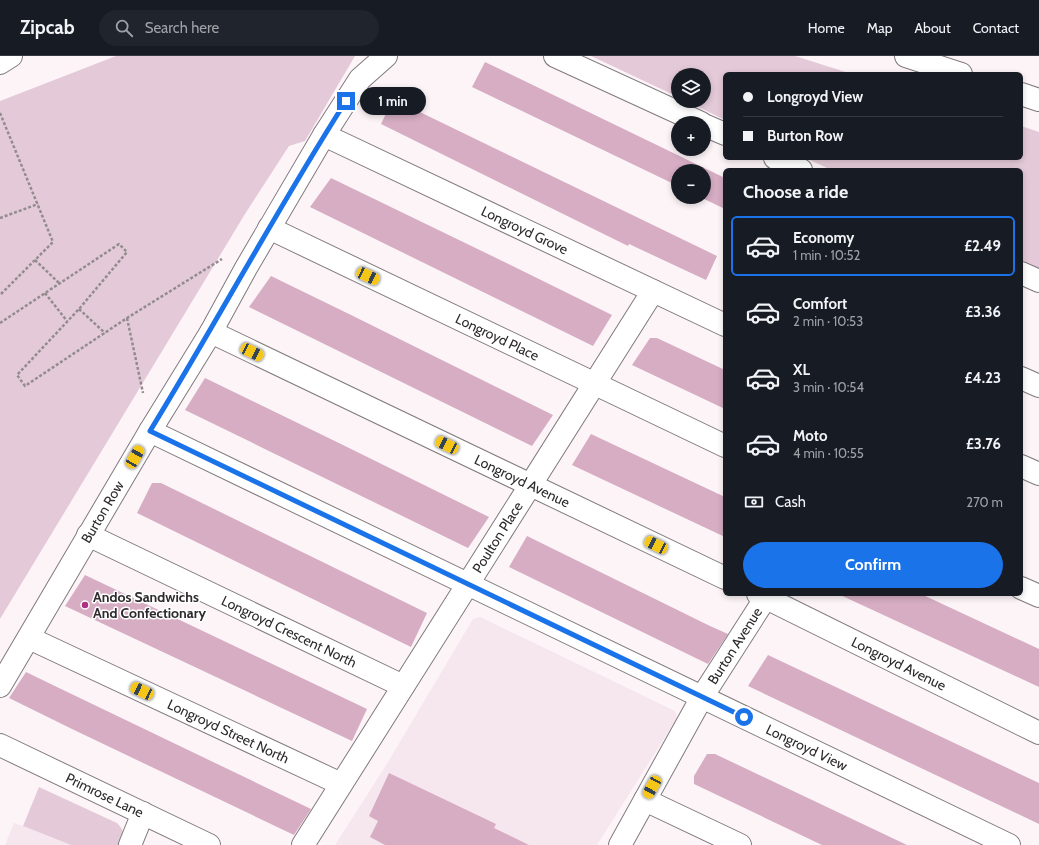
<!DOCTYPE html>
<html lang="en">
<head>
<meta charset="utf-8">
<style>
  body { margin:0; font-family:Cabin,sans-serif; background:#20242c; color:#f1f3f6; height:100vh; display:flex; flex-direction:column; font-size:15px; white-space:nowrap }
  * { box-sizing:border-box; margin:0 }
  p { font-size:13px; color:#9ea1a6 }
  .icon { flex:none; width:22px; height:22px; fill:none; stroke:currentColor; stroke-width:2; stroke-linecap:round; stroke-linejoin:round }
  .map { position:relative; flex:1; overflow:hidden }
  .drawer { position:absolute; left:723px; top:112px; width:300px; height:428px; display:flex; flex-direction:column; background:#171b24; border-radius:6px; box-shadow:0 2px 6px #0003 }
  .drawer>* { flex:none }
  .top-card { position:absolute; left:723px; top:16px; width:300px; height:88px; border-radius:6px; box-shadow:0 2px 6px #0003; display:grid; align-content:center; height:88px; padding:0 20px; background:#171b24 }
  .tools { position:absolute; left:671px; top:12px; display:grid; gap:8px }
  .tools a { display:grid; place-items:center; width:40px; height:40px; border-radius:50%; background:#171b24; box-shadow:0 2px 6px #0003; font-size:20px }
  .end { position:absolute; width:18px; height:18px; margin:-9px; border:5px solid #1a73e8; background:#fff; box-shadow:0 0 0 2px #fff }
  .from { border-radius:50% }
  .bubble { position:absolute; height:28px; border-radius:14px; background:#171b24; box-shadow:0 2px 6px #0003; font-size:13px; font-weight:700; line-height:28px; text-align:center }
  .car { position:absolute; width:12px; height:24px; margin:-12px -6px; border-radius:5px; box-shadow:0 0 3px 1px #0007; background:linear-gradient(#f5c518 24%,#345 0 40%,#f5c518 0 76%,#345 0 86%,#f5c518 0) }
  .top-card b { display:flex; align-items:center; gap:14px; height:38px; font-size:15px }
  .top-card b+b { border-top:1px solid #363941 }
  .top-card i { width:10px; height:10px; background:#f1f3f6 }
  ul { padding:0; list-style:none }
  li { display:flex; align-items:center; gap:12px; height:60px; margin:0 8px 6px; padding:0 12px; border:2px solid transparent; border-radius:6px }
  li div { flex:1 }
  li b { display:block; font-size:15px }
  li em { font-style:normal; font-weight:700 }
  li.on { border-color:#1a73e8 }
  li>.icon { width:36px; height:36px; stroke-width:1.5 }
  h2 { padding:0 20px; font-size:18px; line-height:48px }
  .pay { display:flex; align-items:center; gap:10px; height:44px; padding:0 20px; font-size:15px }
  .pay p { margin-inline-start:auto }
  .cta { display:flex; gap:8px; margin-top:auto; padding:8px 20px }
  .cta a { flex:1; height:46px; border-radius:24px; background:#1a73e8; color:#fff; font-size:16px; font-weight:700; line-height:46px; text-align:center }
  header { display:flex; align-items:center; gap:24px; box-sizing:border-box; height:56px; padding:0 20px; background:#171b24; border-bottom:1px solid #363941 }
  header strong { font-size:19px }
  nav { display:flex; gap:22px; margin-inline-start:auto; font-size:14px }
  .search { width:280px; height:36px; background:#20242c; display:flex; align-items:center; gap:10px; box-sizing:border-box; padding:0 14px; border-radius:22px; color:#9ea1a6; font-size:15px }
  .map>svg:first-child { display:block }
</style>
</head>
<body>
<header>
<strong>Zipcab</strong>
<div class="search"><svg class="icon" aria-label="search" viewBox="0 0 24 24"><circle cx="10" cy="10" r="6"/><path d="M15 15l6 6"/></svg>Search here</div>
<nav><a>Home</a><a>Map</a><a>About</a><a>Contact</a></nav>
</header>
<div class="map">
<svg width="1039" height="789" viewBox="0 0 1039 789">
  <rect width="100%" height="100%" fill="#fdf4f8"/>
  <path fill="#f6e6ee" d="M 480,561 L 675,655 L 677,662 L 597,789 L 335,789 L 385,711 L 473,563 Z
    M 14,767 L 23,770 L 71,789 L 5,789 Z"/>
  <path fill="#e4cad8" d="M 116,0 L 355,0 L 305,85 L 289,90 L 245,158 L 0,563 L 0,45 Z
    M 591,0 L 795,0 L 852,18 L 725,18 L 725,64 L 686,45 L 704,45 L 704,19 L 678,19 L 678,41 Z
    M 1021,70 L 1039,76 L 1039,213 L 1021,204 L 1021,114 L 831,114 L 806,102 L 1021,102 Z
    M 39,731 L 117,767 C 125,775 124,779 122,789 L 71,789 L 23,770 Z"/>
  <path fill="#d6adc3" d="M 485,6 L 725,122 L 725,153 L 700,141 L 704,141 L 704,115 L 678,115 L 678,130 L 472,31 Z
    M 393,43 L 717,200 L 706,224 L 629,188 L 628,190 L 381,68 Z
    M 331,122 L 490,199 L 612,259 L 593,290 L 310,151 Z
    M 271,220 L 349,258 L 553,359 L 532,390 L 249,251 Z
    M 650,282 L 657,282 L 725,314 L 725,353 L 632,309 Z
    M 205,322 L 343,389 L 489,461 L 468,492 L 185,354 Z
    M 591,378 L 725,441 L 725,481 L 572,409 Z
    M 152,427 L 161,427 L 427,557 L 411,591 L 137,457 Z
    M 527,480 L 710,570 L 728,578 L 708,608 L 509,511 Z
    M 85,519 L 367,653 L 352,685 L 65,550 Z
    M 838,538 L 921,538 L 1039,593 L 1039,631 Z
    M 768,599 L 1039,727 L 1039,768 L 748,630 Z
    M 26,616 L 59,632 L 311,753 L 294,779 L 72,673 L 9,642 Z
    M 707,698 L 715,698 L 907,789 L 822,789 L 694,728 L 694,720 Z
    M 389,717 L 496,768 L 494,772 L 529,789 L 385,789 L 370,781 L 378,765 L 369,760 Z"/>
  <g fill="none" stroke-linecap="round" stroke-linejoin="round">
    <defs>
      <g id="minor">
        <path d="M 555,0 L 701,67"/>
        <path d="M 704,69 L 725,78"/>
        <path id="s1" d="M 324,79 L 725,269"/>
        <path d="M 775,102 L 801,114"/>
        <path id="s2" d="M 269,172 L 725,390"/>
        <path d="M 1021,217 L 1039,225"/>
        <path id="s3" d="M 211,276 L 725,522"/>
        <path d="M 1021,322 L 1039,330"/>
        <path id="s4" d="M 150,375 L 1009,789"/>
        <path d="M 1021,410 L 1039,418"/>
        <path id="s5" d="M 88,479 L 403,630"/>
        <path d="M 1021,532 L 1039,540"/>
        <path id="s6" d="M 758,538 L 1039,677"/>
        <path id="s7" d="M 29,582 L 341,728"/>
        <path id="s8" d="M 0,630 L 150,375 L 211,276 L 246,212 L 324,79 L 360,23 L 386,0"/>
        <path id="s9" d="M 0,689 L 209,789"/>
        <path d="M 645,744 L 740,789"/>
        <path d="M 130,789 L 143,757"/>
        <path id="s10" d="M 303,789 L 653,235"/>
        <path id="s11" d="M 620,789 L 702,641 L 768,538"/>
      </g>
      <path id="highway" d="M 906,0 L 961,18
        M 0,7 L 11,0
        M 1021,38 L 1039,44"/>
    </defs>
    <use href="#minor" stroke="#817a7e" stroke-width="24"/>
    <use href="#highway" stroke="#817a7e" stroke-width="24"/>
    <path stroke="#928c8f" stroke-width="2.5" stroke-dasharray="3 2" stroke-linecap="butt" d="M 0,57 L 53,186 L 0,239
      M 0,162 L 38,148
      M 35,204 L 60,228
      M 45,237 L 67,265
      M 79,253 L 105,277
      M 127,262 L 143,337
      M 0,267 L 119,188 L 127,196 L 79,253 L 17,319 L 25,330 L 127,262 L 222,203"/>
    <use href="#minor" stroke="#fff" stroke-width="22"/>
    <use href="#highway" stroke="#fff" stroke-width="22"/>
  </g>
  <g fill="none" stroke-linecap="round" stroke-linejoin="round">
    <path stroke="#1a73e8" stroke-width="5" d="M 346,45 C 277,153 217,266 150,375 L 744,661"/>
  </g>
  <circle fill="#ad3182" stroke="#fff" stroke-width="1.5" cx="85" cy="549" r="4"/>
  <g text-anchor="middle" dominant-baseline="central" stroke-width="3" stroke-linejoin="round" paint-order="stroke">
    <g font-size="14" fill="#2e2b2c" stroke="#fff">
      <text stroke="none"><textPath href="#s1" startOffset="222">Longroyd Grove</textPath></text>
      <text stroke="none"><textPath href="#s2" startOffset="253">Longroyd Place</textPath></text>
      <text stroke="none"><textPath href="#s3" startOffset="345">Longroyd Avenue</textPath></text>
      <text stroke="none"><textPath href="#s8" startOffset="202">Burton Row</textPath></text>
      <text stroke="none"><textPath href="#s10" startOffset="364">Poulton Place</textPath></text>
      <text stroke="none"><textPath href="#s5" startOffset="223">Longroyd Crescent North</textPath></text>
      <text stroke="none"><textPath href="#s11" startOffset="230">Burton Avenue</textPath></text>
      <text stroke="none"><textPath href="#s6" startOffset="157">Longroyd Avenue</textPath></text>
      <text stroke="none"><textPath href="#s7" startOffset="220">Longroyd Street North</textPath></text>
      <text stroke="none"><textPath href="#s4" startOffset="729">Longroyd View</textPath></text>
      <text stroke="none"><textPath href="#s9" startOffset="116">Primrose Lane</textPath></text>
    </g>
    <g font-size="14" font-weight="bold" fill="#2e2b2c" stroke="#fff" text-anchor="start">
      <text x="93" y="541">Andos Sandwichs<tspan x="93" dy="16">And Confectionary</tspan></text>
    </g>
  </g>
</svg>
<div class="tools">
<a><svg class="icon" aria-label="layers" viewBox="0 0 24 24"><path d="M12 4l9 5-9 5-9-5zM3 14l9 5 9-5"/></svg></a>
<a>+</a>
<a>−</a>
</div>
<i class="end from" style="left:744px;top:661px"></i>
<i class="end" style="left:346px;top:45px"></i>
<div class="bubble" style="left:360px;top:31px;width:66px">1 min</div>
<i class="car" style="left:368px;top:220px;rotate:115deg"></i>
<i class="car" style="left:252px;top:296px;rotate:116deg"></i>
<i class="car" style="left:447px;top:389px;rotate:296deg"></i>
<i class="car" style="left:135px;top:401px;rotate:30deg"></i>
<i class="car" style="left:656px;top:489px;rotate:296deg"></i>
<i class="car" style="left:142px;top:635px;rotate:295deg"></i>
<i class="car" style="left:652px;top:731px;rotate:209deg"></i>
<div class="top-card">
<b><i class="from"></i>Longroyd View</b>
<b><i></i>Burton Row</b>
</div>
<section class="drawer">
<h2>Choose a ride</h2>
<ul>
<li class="on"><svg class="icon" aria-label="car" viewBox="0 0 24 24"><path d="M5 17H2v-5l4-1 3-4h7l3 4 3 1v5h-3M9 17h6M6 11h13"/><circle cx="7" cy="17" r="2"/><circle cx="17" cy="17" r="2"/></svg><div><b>Economy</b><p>1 min · 10:52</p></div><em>£2.49</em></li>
<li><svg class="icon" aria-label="car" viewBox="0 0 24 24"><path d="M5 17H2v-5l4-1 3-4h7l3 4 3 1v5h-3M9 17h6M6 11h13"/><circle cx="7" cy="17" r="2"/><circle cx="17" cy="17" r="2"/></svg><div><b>Comfort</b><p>2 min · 10:53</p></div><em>£3.36</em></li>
<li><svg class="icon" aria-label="car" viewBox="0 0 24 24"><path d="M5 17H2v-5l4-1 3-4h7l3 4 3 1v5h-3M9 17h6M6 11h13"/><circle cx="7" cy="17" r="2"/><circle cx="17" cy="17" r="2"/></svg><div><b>XL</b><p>3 min · 10:54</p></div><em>£4.23</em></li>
<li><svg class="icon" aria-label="car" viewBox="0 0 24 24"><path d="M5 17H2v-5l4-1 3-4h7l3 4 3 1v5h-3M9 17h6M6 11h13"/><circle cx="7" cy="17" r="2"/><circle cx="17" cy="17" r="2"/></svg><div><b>Moto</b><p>4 min · 10:55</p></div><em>£3.76</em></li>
</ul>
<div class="pay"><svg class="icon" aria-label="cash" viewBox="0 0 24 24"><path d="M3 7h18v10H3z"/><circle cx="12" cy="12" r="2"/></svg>Cash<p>270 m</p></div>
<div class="cta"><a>Confirm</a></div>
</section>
</div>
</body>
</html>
